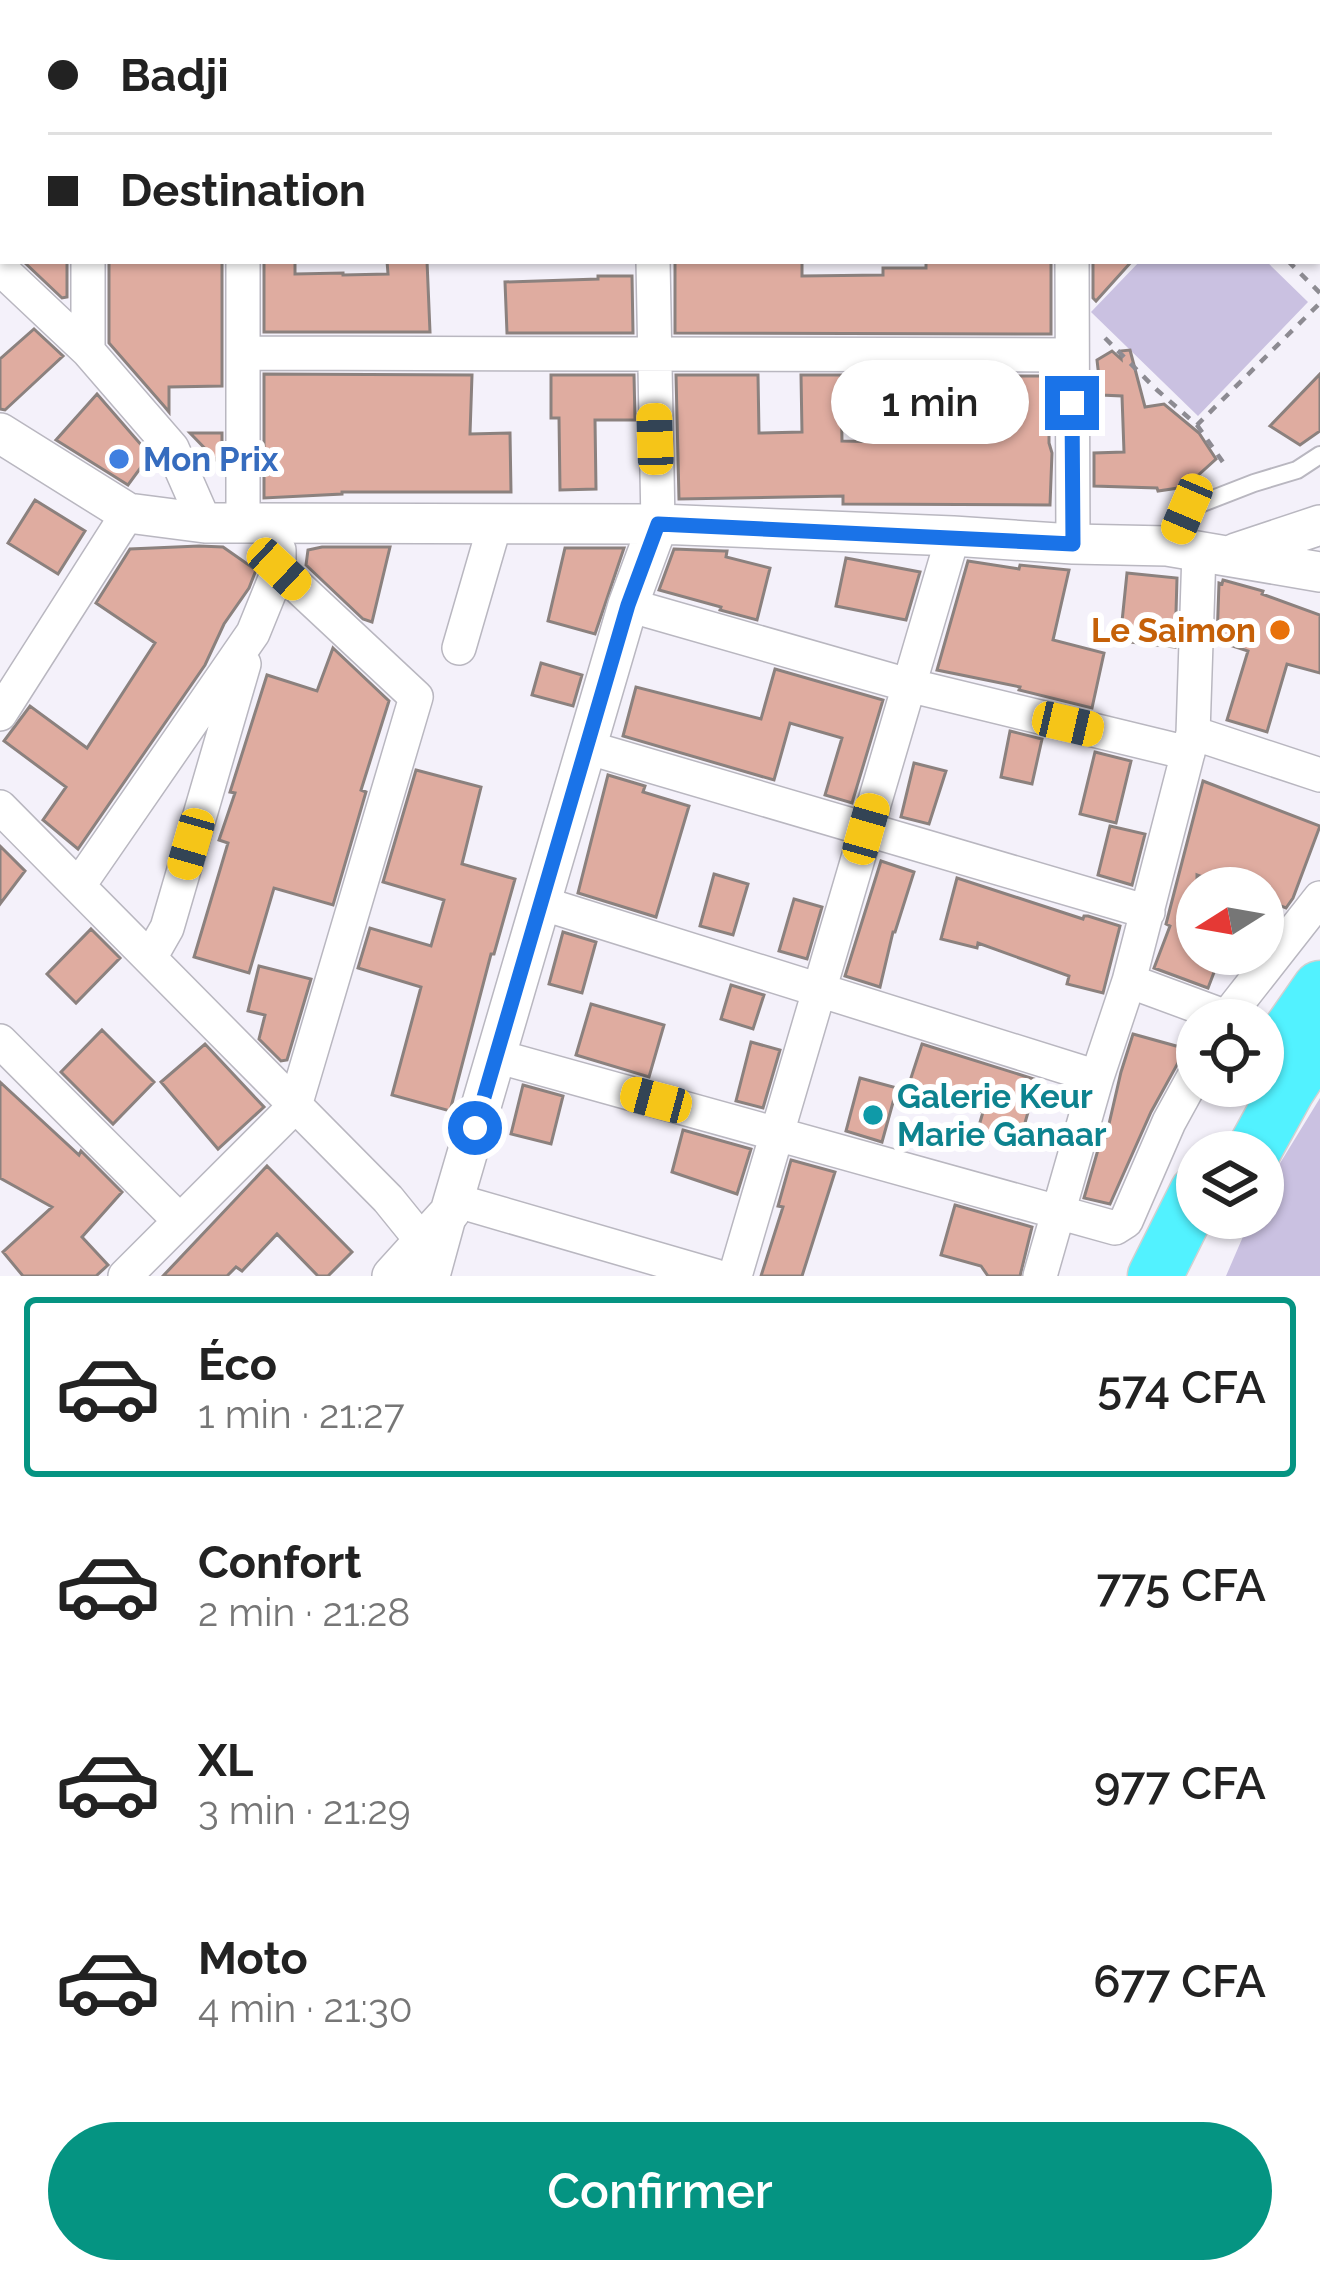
<!DOCTYPE html>
<html lang="fr">
<head>
<meta charset="utf-8">
<style>
  body { margin:0; font-family:Raleway,sans-serif; background:#f6f6f6; color:#222; height:100vh; display:flex; flex-direction:column; font-size:45px; white-space:nowrap }
  * { box-sizing:border-box; margin:0 }
  p { font-size:39px; color:#767676 }
  .icon { flex:none; width:66px; height:66px; fill:none; stroke:currentColor; stroke-width:2; stroke-linecap:round; stroke-linejoin:round }
  .map { position:relative; height:1276px; overflow:hidden }
  .side { display:flex; flex-direction:column; background:#fff; flex:1 }
  .side>* { flex:none }
  .top-card { position:absolute; left:0px; top:0px; width:1320px; height:264px; box-shadow:0 3px 9px #0004; display:grid; align-content:center; height:264px; padding:0 48px; background:#fff }
  .needle { width:78px; rotate:259deg }
  .buttons { position:absolute; left:1176px; top:867px; display:grid; gap:24px }
  .buttons a { display:grid; place-items:center; width:108px; height:108px; border-radius:50%; background:#fff; box-shadow:0 3px 9px #0004; font-size:60px }
  .end { position:absolute; width:54px; height:54px; margin:-27px; border:15px solid #1a73e8; background:#fff; box-shadow:0 0 0 6px #fff }
  .from { border-radius:50% }
  .bubble { position:absolute; height:84px; border-radius:42px; background:#fff; box-shadow:0 3px 9px #0004; font-size:39px; font-weight:600; line-height:84px; text-align:center }
  .car { position:absolute; width:36px; height:72px; margin:-36px -18px; border-radius:15px; box-shadow:0 0 9px 3px #0007; background:linear-gradient(#f5c518 24%,#345 0 40%,#f5c518 0 76%,#345 0 86%,#f5c518 0) }
  .top-card b { display:flex; align-items:center; gap:42px; height:114px; font-size:45px }
  .top-card b+b { border-top:3px solid #e0e0e0 }
  .top-card i { width:30px; height:30px; background:#222 }
  ul { padding:21px 0 0; list-style:none }
  li { display:flex; align-items:center; gap:36px; height:180px; margin:0 24px 18px; padding:0 24px; border:6px solid transparent; border-radius:12px }
  li div { flex:1 }
  li b { display:block; font-size:45px }
  li em { font-style:normal; font-weight:600 }
  li.selected { border-color:#059482 }
  li>.icon { width:108px; height:108px; stroke-width:1.5 }
  .primary-button { display:flex; gap:24px; margin-top:auto; padding:24px 48px }
  .primary-button a { flex:1; height:138px; border-radius:72px; background:#059482; color:#fff; font-size:48px; font-weight:600; line-height:138px; text-align:center }
  .map>svg:first-child { display:block }
</style>
</head>
<body>
<div class="map">
<svg width="1320" height="1276" viewBox="0 0 1320 1276">
  <rect width="100%" height="100%" fill="#f4f1fa"/>
  <path fill="#cac1e1" d="M 1140,261 L 1266,261 L 1308,302 L 1198,416 L 1091,312 Z
    M 1320,1098 L 1320,1276 L 1226,1276 L 1251,1218 L 1263,1218 L 1263,1191 Z"/>
  <path fill="#dfaca0" stroke="#8b817e" stroke-width="3" d="M 23,261 L 67,261 L 67,297 L 62,298 Z
    M 109,261 L 222,261 L 222,386 L 169,387 L 169,412 L 164,406 L 109,343 Z
    M 264,261 L 295,261 L 295,274 L 343,273 L 343,275 L 388,274 L 387,261 L 427,261 L 430,332 L 264,332 Z
    M 675,261 L 802,261 L 802,276 L 883,275 L 883,268 L 926,268 L 926,261 L 1051,261 L 1051,334 L 675,333 Z
    M 1093,261 L 1132,261 L 1096,301 L 1093,298 Z
    M 598,276 L 632,276 L 633,333 L 507,333 L 505,282 L 598,279 Z
    M 34,329 L 63,356 L 5,410 L 0,409 L 0,359 Z
    M 1130,350 L 1145,407 L 1164,404 L 1199,433 L 1216,459 L 1185,487 L 1158,491 L 1157,488 L 1094,486 L 1094,453 L 1124,452 L 1122,396 L 1101,395 L 1097,360 L 1112,351 L 1121,359 L 1120,351 Z
    M 264,374 L 472,375 L 470,434 L 510,433 L 511,492 L 342,492 L 342,494 L 264,498 Z
    M 1320,374 L 1320,431 L 1300,445 L 1270,426 Z
    M 551,375 L 634,375 L 635,420 L 595,420 L 596,489 L 560,490 L 559,418 L 551,418 Z
    M 676,375 L 758,375 L 759,433 L 802,432 L 801,375 L 841,375 L 842,441 L 889,442 L 889,376 L 1049,376 L 1049,443 L 1052,453 L 1050,505 L 843,504 L 843,496 L 679,499 Z
    M 97,394 L 150,455 L 128,485 L 56,440 Z
    M 190,433 L 222,433 L 222,466 Z
    M 35,500 L 85,531 L 58,574 L 8,543 Z
    M 199,546 L 223,547 L 256,570 L 249,588 L 224,624 L 205,665 L 78,849 L 43,820 L 66,787 L 4,741 L 30,706 L 87,748 L 155,643 L 96,603 L 130,549 Z
    M 322,547 L 390,547 L 372,622 L 363,619 L 306,565 L 308,550 Z
    M 565,548 L 624,548 L 595,634 L 548,621 Z
    M 674,549 L 724,551 L 727,551 L 726,557 L 770,568 L 757,620 L 720,610 L 721,607 L 659,590 Z
    M 846,558 L 920,572 L 906,620 L 836,606 Z
    M 968,561 L 1019,569 L 1020,565 L 1069,570 L 1053,640 L 1104,653 L 1092,708 L 1019,690 L 1020,687 L 937,670 Z
    M 1127,573 L 1177,578 L 1175,647 L 1120,641 Z
    M 1223,580 L 1263,591 L 1262,594 L 1320,615 L 1320,673 L 1287,664 L 1267,732 L 1227,720 L 1248,651 L 1217,641 L 1219,583 L 1222,584 Z
    M 333,648 L 389,701 L 361,790 L 366,792 L 333,905 L 274,888 L 249,973 L 194,957 L 228,843 L 219,840 L 235,793 L 230,792 L 267,675 L 317,691 Z
    M 541,663 L 582,675 L 573,706 L 532,695 Z
    M 775,669 L 883,700 L 852,803 L 825,795 L 842,738 L 790,723 L 774,780 L 623,736 L 636,687 L 761,719 Z
    M 1010,731 L 1042,739 L 1032,784 L 1001,777 Z
    M 1095,752 L 1131,761 L 1116,823 L 1080,814 Z
    M 914,763 L 946,771 L 929,824 L 901,817 Z
    M 416,770 L 481,787 L 462,864 L 515,879 L 494,954 L 491,954 L 450,1111 L 392,1095 L 421,987 L 358,968 L 370,928 L 431,946 L 444,900 L 383,882 Z
    M 608,775 L 645,786 L 643,792 L 689,806 L 656,917 L 578,893 Z
    M 1203,781 L 1320,826 L 1293,898 L 1286,908 L 1263,899 L 1263,888 L 1233,888 L 1197,875 L 1197,954 L 1221,954 L 1208,988 L 1154,968 L 1170,926 L 1166,924 Z
    M 1110,826 L 1145,834 L 1132,885 L 1098,875 Z
    M 0,846 L 25,871 L 0,904 Z
    M 881,861 L 914,872 L 895,932 L 893,932 L 880,987 L 845,976 Z
    M 714,874 L 748,884 L 733,935 L 700,926 Z
    M 957,878 L 1083,919 L 1084,916 L 1088,916 L 1120,926 L 1103,993 L 1067,984 L 1069,976 L 978,943 L 977,948 L 941,939 Z
    M 794,899 L 822,907 L 807,959 L 779,951 Z
    M 91,929 L 120,958 L 76,1003 L 47,974 Z
    M 563,932 L 596,942 L 582,993 L 549,984 Z
    M 259,966 L 311,979 L 287,1060 L 281,1061 L 259,1039 L 265,1015 L 248,1011 Z
    M 731,985 L 764,995 L 753,1029 L 721,1019 Z
    M 591,1004 L 664,1025 L 649,1077 L 576,1055 Z
    M 102,1030 L 154,1082 L 113,1124 L 61,1072 Z
    M 1133,1034 L 1194,1051 L 1185,1054 L 1179,1061 L 1151,1112 L 1110,1204 L 1084,1198 L 1102,1136 L 1106,1137 L 1121,1072 Z
    M 751,1042 L 780,1050 L 763,1108 L 736,1101 Z
    M 205,1044 L 264,1107 L 218,1149 L 161,1082 Z
    M 922,1044 L 1037,1080 L 1018,1148 L 976,1136 L 983,1112 L 908,1087 Z
    M 860,1078 L 897,1088 L 882,1142 L 846,1131 Z
    M 0,1082 L 79,1155 L 81,1151 L 122,1192 L 82,1237 L 108,1265 L 96,1276 L 23,1276 L 3,1252 L 52,1207 L 0,1178 Z
    M 523,1085 L 563,1096 L 551,1144 L 511,1134 Z
    M 683,1130 L 751,1149 L 737,1194 L 672,1172 Z
    M 791,1160 L 835,1172 L 802,1276 L 761,1276 L 783,1207 L 778,1206 Z
    M 267,1166 L 352,1252 L 328,1276 L 318,1276 L 277,1234 L 242,1271 L 236,1267 L 227,1276 L 163,1276 Z
    M 955,1205 L 1032,1227 L 1020,1276 L 988,1276 L 981,1266 L 941,1255 Z"/>
  <g fill="none" stroke-linecap="round" stroke-linejoin="round">
    <defs>
      <path id="service" d="M 1168,545 L 1187,509 L 1254,483 L 1297,470 L 1320,455"/>
      <path id="minor" d="M 242,0 L 242,3
        M 1074,0 L 1076,3
        M 654,3 L 654,0
        M 0,37 L 3,37
        M 0,199 L 3,199
        M 88,261 L 88,351
        M 243,261 L 243,523
        M 653,261 L 658,524
        M 1072,261 L 1073,544
        M 0,268 L 88,351 L 172,448 L 205,523
        M 243,353 L 1072,355
        M 628,605 L 908,685 L 1188,753
        M 459,648 L 495,524
        M 0,714 L 128,513
        M 1193,733 L 1320,775
        M 586,747 L 1148,912
        M 0,807 L 388,1199 L 422,1241
        M 79,885 L 253,633 L 279,569 L 279,550
        M 541,903 L 1097,1077
        M 151,956 L 167,928 L 244,664
        M 1129,981 L 1193,733 L 1199,552
        M 0,1041 L 180,1221
        M 496,1056 L 1115,1228 L 1126,1221 L 1169,1122 L 1197,1071
        M 454,1200 L 716,1276
        M 125,1276 L 295,1106 L 416,697 L 279,569
        M 433,1276 L 450,1214
        M 735,1276 L 953,536
        M 1040,1276 L 1097,1077 L 1129,981 L 1221,1015 L 1229,1014 L 1320,898"/>
      <path id="tertiary" d="M 0,433 L 128,513 L 205,523 L 658,524 L 953,536 L 1073,544 L 1167,546 L 1320,572
        M 1236,553 L 1320,525
        M 392,1276 L 450,1212 L 628,605 L 658,524"/>
      <path id="trunk" d="M 1270,1060 L 1320,988
        M 1253,1152 L 1287,1090 L 1320,1039
        M 1155,1276 L 1197,1192"/>
    </defs>
    <use href="#service" stroke="#b9b7c0" stroke-width="20"/>
    <use href="#minor" stroke="#b9b7c0" stroke-width="36"/>
    <use href="#tertiary" stroke="#b9b7c0" stroke-width="42"/>
    <use href="#trunk" stroke="#d0d0d1" stroke-width="57"/>
    <path stroke="#8d8b92" stroke-width="4.5" stroke-dasharray="9 9" stroke-linecap="butt" d="M 1288,261 L 1320,293
      M 1105,338 L 1157,390 L 1197,425 L 1320,303
      M 1197,425 L 1227,468"/>
    <use href="#service" stroke="#fff" stroke-width="16"/>
    <use href="#minor" stroke="#fff" stroke-width="33"/>
    <use href="#tertiary" stroke="#fff" stroke-width="39"/>
    <use href="#trunk" stroke="#52f2ff" stroke-width="54"/>
  </g>
  <g fill="none" stroke-linecap="round" stroke-linejoin="round">
    <path stroke="#1a73e8" stroke-width="15" d="M 475,1128 L 628,605 L 658,524 L 1073,544 L 1072,403"/>
  </g>
  <circle fill="#3f7fe0" stroke="#fff" stroke-width="4.5" cx="119" cy="459" r="12"/>
  <circle fill="#e8710a" stroke="#fff" stroke-width="4.5" cx="1280" cy="630" r="12"/>
  <circle fill="#0f9aa8" stroke="#fff" stroke-width="4.5" cx="873" cy="1115" r="12"/>
  <g text-anchor="middle" dominant-baseline="central" stroke-width="12" stroke-linejoin="round" paint-order="stroke">
    <g font-size="33" font-weight="bold" fill="#366cbe" stroke="#fff" text-anchor="start">
      <text x="143" y="459">Mon Prix</text>
    </g>
    <g font-size="33" font-weight="bold" fill="#c56008" stroke="#fff" text-anchor="end">
      <text x="1256" y="630">Le Saimon</text>
    </g>
    <g font-size="33" font-weight="bold" fill="#0d838f" stroke="#fff" text-anchor="start">
      <text x="897" y="1096">Galerie Keur<tspan x="897" dy="38">Marie Ganaar</tspan></text>
    </g>
  </g>
</svg>
<div class="buttons">
<a><svg class="needle" viewBox="-14 -14 28 28"><path d="M0-13l5 13h-10z" fill="#e53935"/><path d="M0 13l5-13h-10z" fill="#767676"/></svg></a>
<a><svg class="icon" aria-label="locate" viewBox="0 0 24 24"><circle cx="12" cy="12" r="6"/><path d="M12 2v4M12 18v4M2 12h4M18 12h4"/></svg></a>
<a><svg class="icon" aria-label="layers" viewBox="0 0 24 24"><path d="M12 4l9 5-9 5-9-5zM3 14l9 5 9-5"/></svg></a>
</div>
<i class="end from" style="left:475px;top:1128px"></i>
<i class="end" style="left:1072px;top:403px"></i>
<div class="bubble" style="left:831px;top:360px;width:198px">1 min</div>
<i class="car" style="left:655px;top:439px;rotate:358deg"></i>
<i class="car" style="left:1187px;top:509px;rotate:203deg"></i>
<i class="car" style="left:279px;top:569px;rotate:133deg"></i>
<i class="car" style="left:1068px;top:724px;rotate:103deg"></i>
<i class="car" style="left:866px;top:829px;rotate:16deg"></i>
<i class="car" style="left:191px;top:844px;rotate:196deg"></i>
<i class="car" style="left:656px;top:1100px;rotate:285deg"></i>
<div class="top-card">
<b><i class="from"></i>Badji</b>
<b><i></i>Destination</b>
</div>
</div>
<section class="side">
<ul>
<li class="selected"><svg class="icon" aria-label="car" viewBox="0 0 24 24"><path d="M5 17H2v-5l4-1 3-4h7l3 4 3 1v5h-3M9 17h6M6 11h13"/><circle cx="7" cy="17" r="2"/><circle cx="17" cy="17" r="2"/></svg><div><b>Éco</b><p>1 min · 21:27</p></div><em>574 CFA</em></li>
<li><svg class="icon" aria-label="car" viewBox="0 0 24 24"><path d="M5 17H2v-5l4-1 3-4h7l3 4 3 1v5h-3M9 17h6M6 11h13"/><circle cx="7" cy="17" r="2"/><circle cx="17" cy="17" r="2"/></svg><div><b>Confort</b><p>2 min · 21:28</p></div><em>775 CFA</em></li>
<li><svg class="icon" aria-label="car" viewBox="0 0 24 24"><path d="M5 17H2v-5l4-1 3-4h7l3 4 3 1v5h-3M9 17h6M6 11h13"/><circle cx="7" cy="17" r="2"/><circle cx="17" cy="17" r="2"/></svg><div><b>XL</b><p>3 min · 21:29</p></div><em>977 CFA</em></li>
<li><svg class="icon" aria-label="car" viewBox="0 0 24 24"><path d="M5 17H2v-5l4-1 3-4h7l3 4 3 1v5h-3M9 17h6M6 11h13"/><circle cx="7" cy="17" r="2"/><circle cx="17" cy="17" r="2"/></svg><div><b>Moto</b><p>4 min · 21:30</p></div><em>677 CFA</em></li>
</ul>
<div class="primary-button"><a>Confirmer</a></div>
</section>
</body>
</html>
